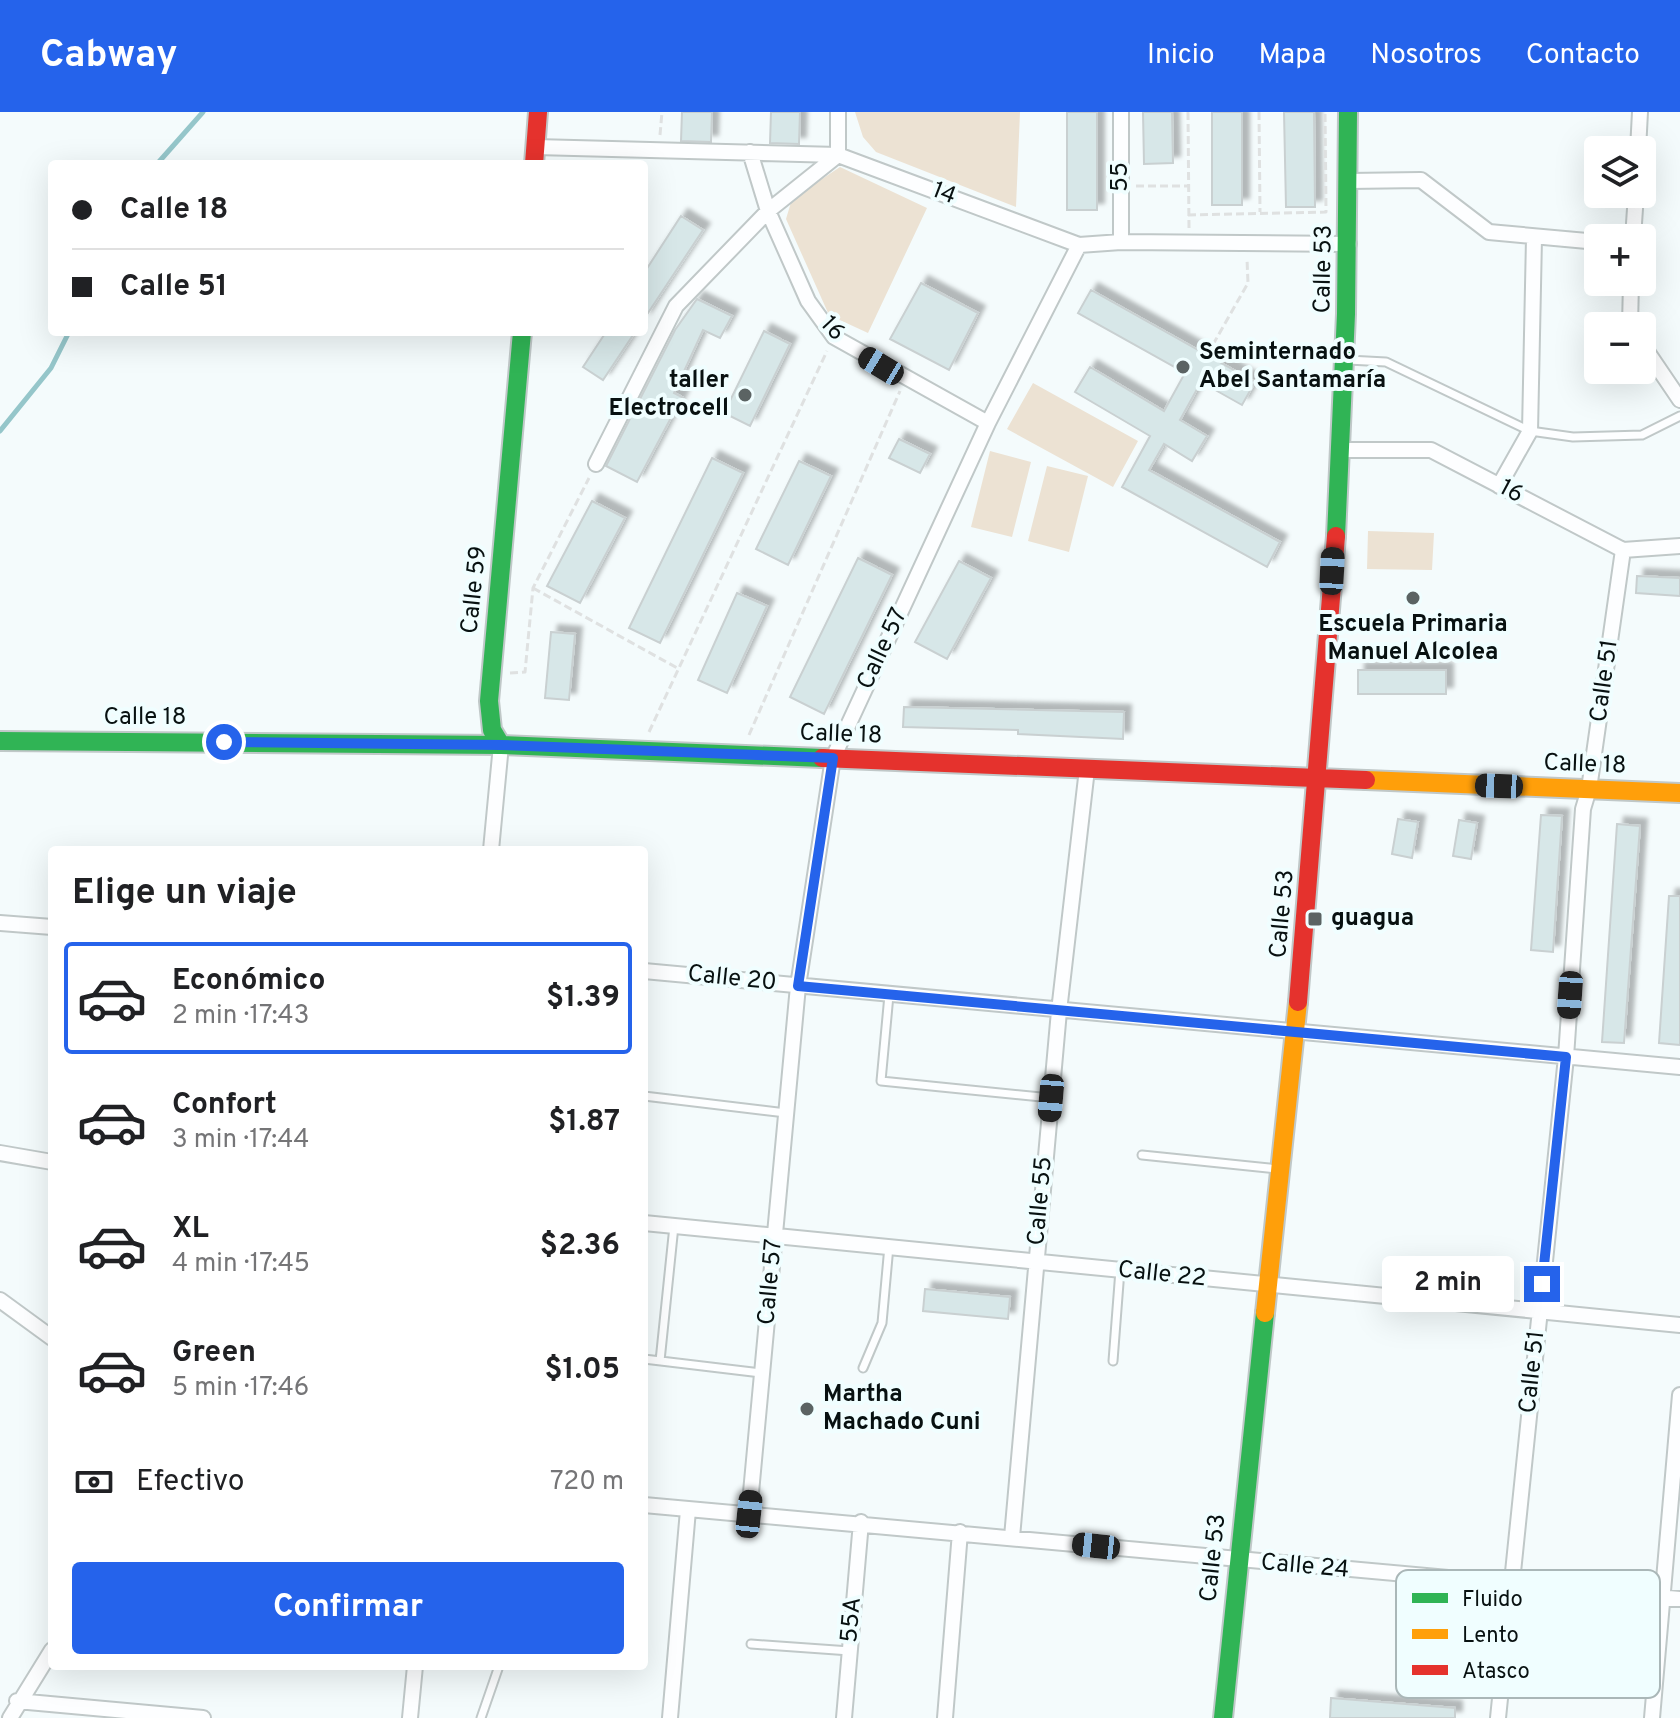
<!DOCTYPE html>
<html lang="es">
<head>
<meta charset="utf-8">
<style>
  body { margin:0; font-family:Overpass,sans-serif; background:#f6f6f6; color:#202124; height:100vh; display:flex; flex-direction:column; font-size:30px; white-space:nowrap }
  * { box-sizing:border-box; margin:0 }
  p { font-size:26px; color:#757577 }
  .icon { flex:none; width:44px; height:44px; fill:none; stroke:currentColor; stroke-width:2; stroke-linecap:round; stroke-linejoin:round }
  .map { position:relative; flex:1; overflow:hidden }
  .details { position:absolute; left:48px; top:734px; width:600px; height:824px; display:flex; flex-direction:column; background:#fff; border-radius:8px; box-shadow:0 8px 32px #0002 }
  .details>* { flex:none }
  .banner { position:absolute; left:48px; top:48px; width:600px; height:176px; border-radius:8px; box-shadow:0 8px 32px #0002; display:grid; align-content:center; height:176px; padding:0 24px; background:#fff }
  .fabs { position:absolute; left:1584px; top:24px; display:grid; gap:16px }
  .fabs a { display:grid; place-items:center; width:72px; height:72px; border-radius:8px; background:#fff; box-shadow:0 8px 32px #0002; font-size:40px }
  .end { position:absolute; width:36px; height:36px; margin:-18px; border:10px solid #2563eb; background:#fff; box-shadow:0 0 0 4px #fff }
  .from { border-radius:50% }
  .bubble { position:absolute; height:56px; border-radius:8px; background:#fff; box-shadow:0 8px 32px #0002; font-size:26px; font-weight:700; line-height:56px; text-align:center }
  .car { position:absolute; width:24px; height:48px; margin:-24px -12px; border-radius:10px; box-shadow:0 0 6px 2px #0007; background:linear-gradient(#222 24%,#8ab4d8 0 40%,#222 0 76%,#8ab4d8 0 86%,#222 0) }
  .banner b { display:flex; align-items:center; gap:28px; height:76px; font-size:30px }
  .banner b+b { border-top:2px solid #e0e0e0 }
  .banner i { width:20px; height:20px; background:#202124 }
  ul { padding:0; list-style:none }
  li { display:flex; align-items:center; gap:24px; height:112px; margin:0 16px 12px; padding:0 8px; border:4px solid transparent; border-radius:8px }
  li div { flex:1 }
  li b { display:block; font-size:30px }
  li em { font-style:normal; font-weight:700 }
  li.active { border-color:#2563eb }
  li>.icon { width:72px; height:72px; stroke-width:1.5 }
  h2 { padding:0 24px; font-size:36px; line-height:96px }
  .pay { display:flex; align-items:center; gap:20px; height:88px; padding:0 24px; font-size:30px }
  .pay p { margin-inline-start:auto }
  .button { display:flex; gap:16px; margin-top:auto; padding:16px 24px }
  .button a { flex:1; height:92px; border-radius:8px; background:#2563eb; color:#fff; font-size:32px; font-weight:700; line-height:92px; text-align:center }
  header { display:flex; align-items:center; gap:48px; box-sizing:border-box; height:112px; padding:0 40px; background:#2563eb; color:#fff }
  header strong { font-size:38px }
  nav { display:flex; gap:44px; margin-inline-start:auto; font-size:28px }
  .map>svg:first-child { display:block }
</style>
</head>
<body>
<header>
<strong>Cabway</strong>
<nav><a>Inicio</a><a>Mapa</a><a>Nosotros</a><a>Contacto</a></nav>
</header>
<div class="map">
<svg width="1680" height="1606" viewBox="0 0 1680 1606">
  <defs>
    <filter id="shadow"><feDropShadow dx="7" dy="-7" stdDeviation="2" flood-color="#0004"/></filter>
  </defs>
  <rect width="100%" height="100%" fill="#f4fbfc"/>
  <path fill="#ece2d3" d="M 855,0 L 1020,0 L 1016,95 L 876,40 L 863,25 Z
    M 840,55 L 927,96 L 868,221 L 829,203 L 786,107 L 792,87 Z
    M 1033,271 L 1138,329 L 1113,375 L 1007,317 Z
    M 990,339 L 1031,350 L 1012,425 L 971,415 Z
    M 1047,354 L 1088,364 L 1069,440 L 1028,429 Z
    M 1368,419 L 1434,421 L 1432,458 L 1367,457 Z"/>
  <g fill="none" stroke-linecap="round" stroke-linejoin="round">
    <path stroke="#95c6ca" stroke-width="5" d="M 157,52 L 203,0
      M 0,319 L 51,256 L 69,220"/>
  </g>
  <path fill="#d7e7e8" stroke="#c9d0d1" stroke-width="2" filter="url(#shadow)" d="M 682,0 L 712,0 L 711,30 L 681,29 Z
    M 771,0 L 800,0 L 799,32 L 770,31 Z
    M 1067,0 L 1097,0 L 1097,98 L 1067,98 Z
    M 1143,0 L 1172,0 L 1173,51 L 1144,52 Z
    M 1212,0 L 1242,0 L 1242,93 L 1212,93 Z
    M 1284,0 L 1314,0 L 1315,95 L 1286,95 Z
    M 681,104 L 703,118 L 644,207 L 644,161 Z
    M 921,171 L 978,201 L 949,258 L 890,227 Z
    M 1091,178 L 1255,270 L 1242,293 L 1201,270 L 1180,308 L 1207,324 L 1192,349 L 1164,332 L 1149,358 L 1280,430 L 1267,455 L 1122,375 L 1150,324 L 1075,280 L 1090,255 L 1164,299 L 1185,261 L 1078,201 Z
    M 697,187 L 732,204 L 720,226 L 703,218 L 674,281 L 682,285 L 637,370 L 606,354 L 675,218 Z
    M 764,219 L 790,232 L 750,314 L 724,301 Z
    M 606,220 L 635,220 L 603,268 L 583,255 Z
    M 899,327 L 930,342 L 920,361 L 889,346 Z
    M 712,346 L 743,361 L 660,531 L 629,516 Z
    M 799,349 L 831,364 L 788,453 L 756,437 Z
    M 592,389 L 625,406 L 580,491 L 547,474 Z
    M 858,446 L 892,463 L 824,602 L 790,585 Z
    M 959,449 L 991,466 L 947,547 L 915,530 Z
    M 1637,464 L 1680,466 L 1680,484 L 1636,481 Z
    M 737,481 L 767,494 L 727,581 L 698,568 Z
    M 551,520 L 575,522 L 569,588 L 545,586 Z
    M 1358,558 L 1446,558 L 1446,582 L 1358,582 Z
    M 904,595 L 1124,600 L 1123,627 L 1018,622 L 1018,618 L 903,615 Z
    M 1541,703 L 1562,704 L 1553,840 L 1531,838 Z
    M 1398,707 L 1418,710 L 1412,746 L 1392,742 Z
    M 1459,708 L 1477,711 L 1471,747 L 1453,744 Z
    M 1617,712 L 1640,714 L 1624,931 L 1602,930 Z
    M 1669,784 L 1680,784 L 1680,933 L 1659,931 Z
    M 925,1177 L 1010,1185 L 1008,1207 L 923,1199 Z
    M 1331,1586 L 1455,1596 L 1455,1606 L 1330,1606 Z"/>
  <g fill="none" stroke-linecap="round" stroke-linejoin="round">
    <defs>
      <path id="lane" d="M 1348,248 L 1386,250 L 1530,319 L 1573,325 L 1642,323 L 1680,304
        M 889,883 L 881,969 L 1051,986
        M 644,984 L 786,1001
        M 1142,1043 L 1278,1057
        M 644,1247 L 761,1261
        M 660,1249 L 674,1114
        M 1113,1249 L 1120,1158
        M 863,1256 L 882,1211 L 889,1134
        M 751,1532 L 850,1539
        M 481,1606 L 499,1554"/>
      <path id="street" d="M 536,35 L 838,43 L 1079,133 L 1121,130 L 1349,132
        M 1638,38 L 1640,0
        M 750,40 L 768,99 L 808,189 L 834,225 L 988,311
        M 838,43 L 838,0
        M 1349,69 L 1421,68 L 1489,120 L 1598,130
        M 1633,126 L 1636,82
        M 1121,130 L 1121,0
        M 1630,214 L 1631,170
        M 1642,232 L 1680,288
        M 1339,338 L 1431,338 L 1623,438 L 1680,434
        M 596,352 L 676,194 L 768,99 L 838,43
        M 1499,374 L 1530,319 L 1534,126
        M 491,738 L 501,633
        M 0,811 L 52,815
        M 644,859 L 1680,955
        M 0,1041 L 52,1050
        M 644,1111 L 1680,1213
        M 0,1188 L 52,1226
        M 644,1393 L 1680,1487
        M 749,1402 L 798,874 L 833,646 L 988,311 L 1079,133
        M 1012,1425 L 1059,899 L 1087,657
        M 17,1589 L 203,1606
        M 10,1606 L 52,1538
        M 410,1606 L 415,1554
        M 670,1606 L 688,1398
        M 844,1606 L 861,1410
        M 945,1606 L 960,1420
        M 1498,1606 L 1566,945 L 1583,697 L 1589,677 L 1623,438
        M 1652,1606 L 1680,1283"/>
      <path id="fast" d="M 1336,424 L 1346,202 L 1348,0
        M 0,629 L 501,633 L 822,646
        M 501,633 L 492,618 L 489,589 L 522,220
        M 1223,1606 L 1265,1201"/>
      <path id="slow" d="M 1366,668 L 1680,681
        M 1265,1201 L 1298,890"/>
      <path id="jam" d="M 534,52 L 538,0
        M 822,646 L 1366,668
        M 1298,890 L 1336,424"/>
    </defs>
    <use href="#lane" stroke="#c0c8c8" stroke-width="11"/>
    <use href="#street" stroke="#c0c8c8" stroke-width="18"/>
    <use href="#fast" stroke="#c0c8c8" stroke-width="22"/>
    <use href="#slow" stroke="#c0c8c8" stroke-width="22"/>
    <use href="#jam" stroke="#c0c8c8" stroke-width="22"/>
    <path stroke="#dfe1e1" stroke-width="3" stroke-dasharray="8 4" stroke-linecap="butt" d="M 1188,0 L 1189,116
      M 1259,0 L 1260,100
      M 660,23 L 662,0
      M 1136,74 L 1188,74
      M 1188,103 L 1326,100 L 1325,0
      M 1207,243 L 1248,171 L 1247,147
      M 533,476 L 679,557
      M 510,561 L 525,560 L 533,476 L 589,366
      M 649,620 L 827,239
      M 749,623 L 900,279"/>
    <use href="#lane" stroke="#fdfeff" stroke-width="7"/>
    <use href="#street" stroke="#fdfeff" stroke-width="14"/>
    <use href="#fast" stroke="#30b455" stroke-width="18"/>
    <use href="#slow" stroke="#ff9f0a" stroke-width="18"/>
    <use href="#jam" stroke="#e5322d" stroke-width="18"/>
  </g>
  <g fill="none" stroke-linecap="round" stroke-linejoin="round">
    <path stroke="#2563eb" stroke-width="10" d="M 224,630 L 501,633 L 833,646 L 798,874 L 1566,945 L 1542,1172"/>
  </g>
  <g fill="#5b6363" stroke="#f0feff" stroke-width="3">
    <circle cx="1183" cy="255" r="8"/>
    <circle cx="745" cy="283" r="8"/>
    <circle cx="1413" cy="486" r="8"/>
    <rect x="1307" y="799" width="16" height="16" rx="4"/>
    <circle cx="807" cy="1297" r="8"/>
  </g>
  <g text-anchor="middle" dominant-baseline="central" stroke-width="8" stroke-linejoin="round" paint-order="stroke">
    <g font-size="24" fill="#081111" stroke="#f0feff">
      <text transform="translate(1121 65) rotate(-90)">55</text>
      <text transform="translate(944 82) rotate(21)">14</text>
      <text transform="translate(1324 157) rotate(-89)">Calle 53</text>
      <text transform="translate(832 217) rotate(47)">16</text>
      <text transform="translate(1511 380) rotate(28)">16</text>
      <text transform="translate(475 478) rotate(-84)">Calle 59</text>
      <text transform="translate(883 537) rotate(-65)">Calle 57</text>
      <text transform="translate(1605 569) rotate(-82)">Calle 51</text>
      <text x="145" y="606">Calle 18</text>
      <text transform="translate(841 623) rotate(2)">Calle 18</text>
      <text transform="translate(1585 653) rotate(2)">Calle 18</text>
      <text transform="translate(1283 802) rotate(-85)">Calle 53</text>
      <text transform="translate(732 867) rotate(6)">Calle 20</text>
      <text transform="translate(1041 1089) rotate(-85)">Calle 55</text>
      <text transform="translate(1162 1163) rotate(6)">Calle 22</text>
      <text transform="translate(771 1170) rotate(-85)">Calle 57</text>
      <text transform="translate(1533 1260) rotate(-84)">Calle 51</text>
      <text transform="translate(1214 1446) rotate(-84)">Calle 53</text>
      <text transform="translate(1305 1455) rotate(5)">Calle 24</text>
      <text transform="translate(852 1508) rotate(-85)">55A</text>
    </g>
    <g font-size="24" font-weight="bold" fill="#081111" stroke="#f0feff" text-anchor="start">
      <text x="1199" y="241">Seminternado<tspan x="1199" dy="28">Abel Santamaría</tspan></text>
      <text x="729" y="269" text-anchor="end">taller<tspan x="729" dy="28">Electrocell</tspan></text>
      <text x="1413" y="513" text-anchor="middle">Escuela Primaria<tspan x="1413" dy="28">Manuel Alcolea</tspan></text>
      <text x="1331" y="807">guagua</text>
      <text x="823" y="1283">Martha<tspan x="823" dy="28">Machado Cuni</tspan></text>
    </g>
  </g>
  <rect x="1396" y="1458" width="264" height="128" rx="12" fill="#f0feff" stroke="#aab7b8" stroke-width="2"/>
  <rect x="1412" y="1481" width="36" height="10" fill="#30b455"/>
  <rect x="1412" y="1517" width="36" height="10" fill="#ff9f0a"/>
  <rect x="1412" y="1553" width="36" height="10" fill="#e5322d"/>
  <g font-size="22" fill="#081111">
    <text x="1462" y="1494">Fluido</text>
    <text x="1462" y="1530">Lento</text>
    <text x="1462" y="1566">Atasco</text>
  </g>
</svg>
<div class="fabs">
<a><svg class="icon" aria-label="layers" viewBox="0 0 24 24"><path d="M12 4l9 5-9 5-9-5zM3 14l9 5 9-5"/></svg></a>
<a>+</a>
<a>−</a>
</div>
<i class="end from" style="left:224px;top:630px"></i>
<i class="end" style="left:1542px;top:1172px"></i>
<div class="bubble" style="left:1382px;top:1144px;width:132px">2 min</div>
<i class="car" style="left:881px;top:254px;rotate:301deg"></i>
<i class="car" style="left:1332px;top:459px;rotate:3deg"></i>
<i class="car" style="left:1499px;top:674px;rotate:272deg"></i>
<i class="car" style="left:1570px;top:883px;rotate:184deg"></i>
<i class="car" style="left:1051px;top:986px;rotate:185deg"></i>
<i class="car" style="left:749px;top:1402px;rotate:6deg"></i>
<i class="car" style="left:1096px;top:1434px;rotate:276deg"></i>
<div class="banner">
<b><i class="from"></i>Calle 18</b>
<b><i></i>Calle 51</b>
</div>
<section class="details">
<h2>Elige un viaje</h2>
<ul>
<li class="active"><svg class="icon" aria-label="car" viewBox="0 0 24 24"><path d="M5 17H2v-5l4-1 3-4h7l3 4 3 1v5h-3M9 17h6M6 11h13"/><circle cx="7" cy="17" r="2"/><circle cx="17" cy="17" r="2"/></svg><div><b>Económico</b><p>2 min · 17:43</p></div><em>$1.39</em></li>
<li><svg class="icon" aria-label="car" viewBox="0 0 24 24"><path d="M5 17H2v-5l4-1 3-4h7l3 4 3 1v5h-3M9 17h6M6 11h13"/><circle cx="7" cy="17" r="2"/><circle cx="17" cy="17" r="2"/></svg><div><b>Confort</b><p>3 min · 17:44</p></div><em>$1.87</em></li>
<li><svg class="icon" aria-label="car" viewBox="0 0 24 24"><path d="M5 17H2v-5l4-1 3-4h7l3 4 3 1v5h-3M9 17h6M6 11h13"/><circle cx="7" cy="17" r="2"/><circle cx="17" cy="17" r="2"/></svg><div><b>XL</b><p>4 min · 17:45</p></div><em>$2.36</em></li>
<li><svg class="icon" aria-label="car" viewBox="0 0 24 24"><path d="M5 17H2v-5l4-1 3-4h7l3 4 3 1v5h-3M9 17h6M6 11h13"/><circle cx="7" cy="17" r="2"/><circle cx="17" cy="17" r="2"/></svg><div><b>Green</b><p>5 min · 17:46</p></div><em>$1.05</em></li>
</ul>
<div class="pay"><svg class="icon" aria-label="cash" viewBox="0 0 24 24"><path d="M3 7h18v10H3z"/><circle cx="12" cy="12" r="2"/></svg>Efectivo<p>720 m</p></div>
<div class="button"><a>Confirmar</a></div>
</section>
</div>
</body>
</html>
